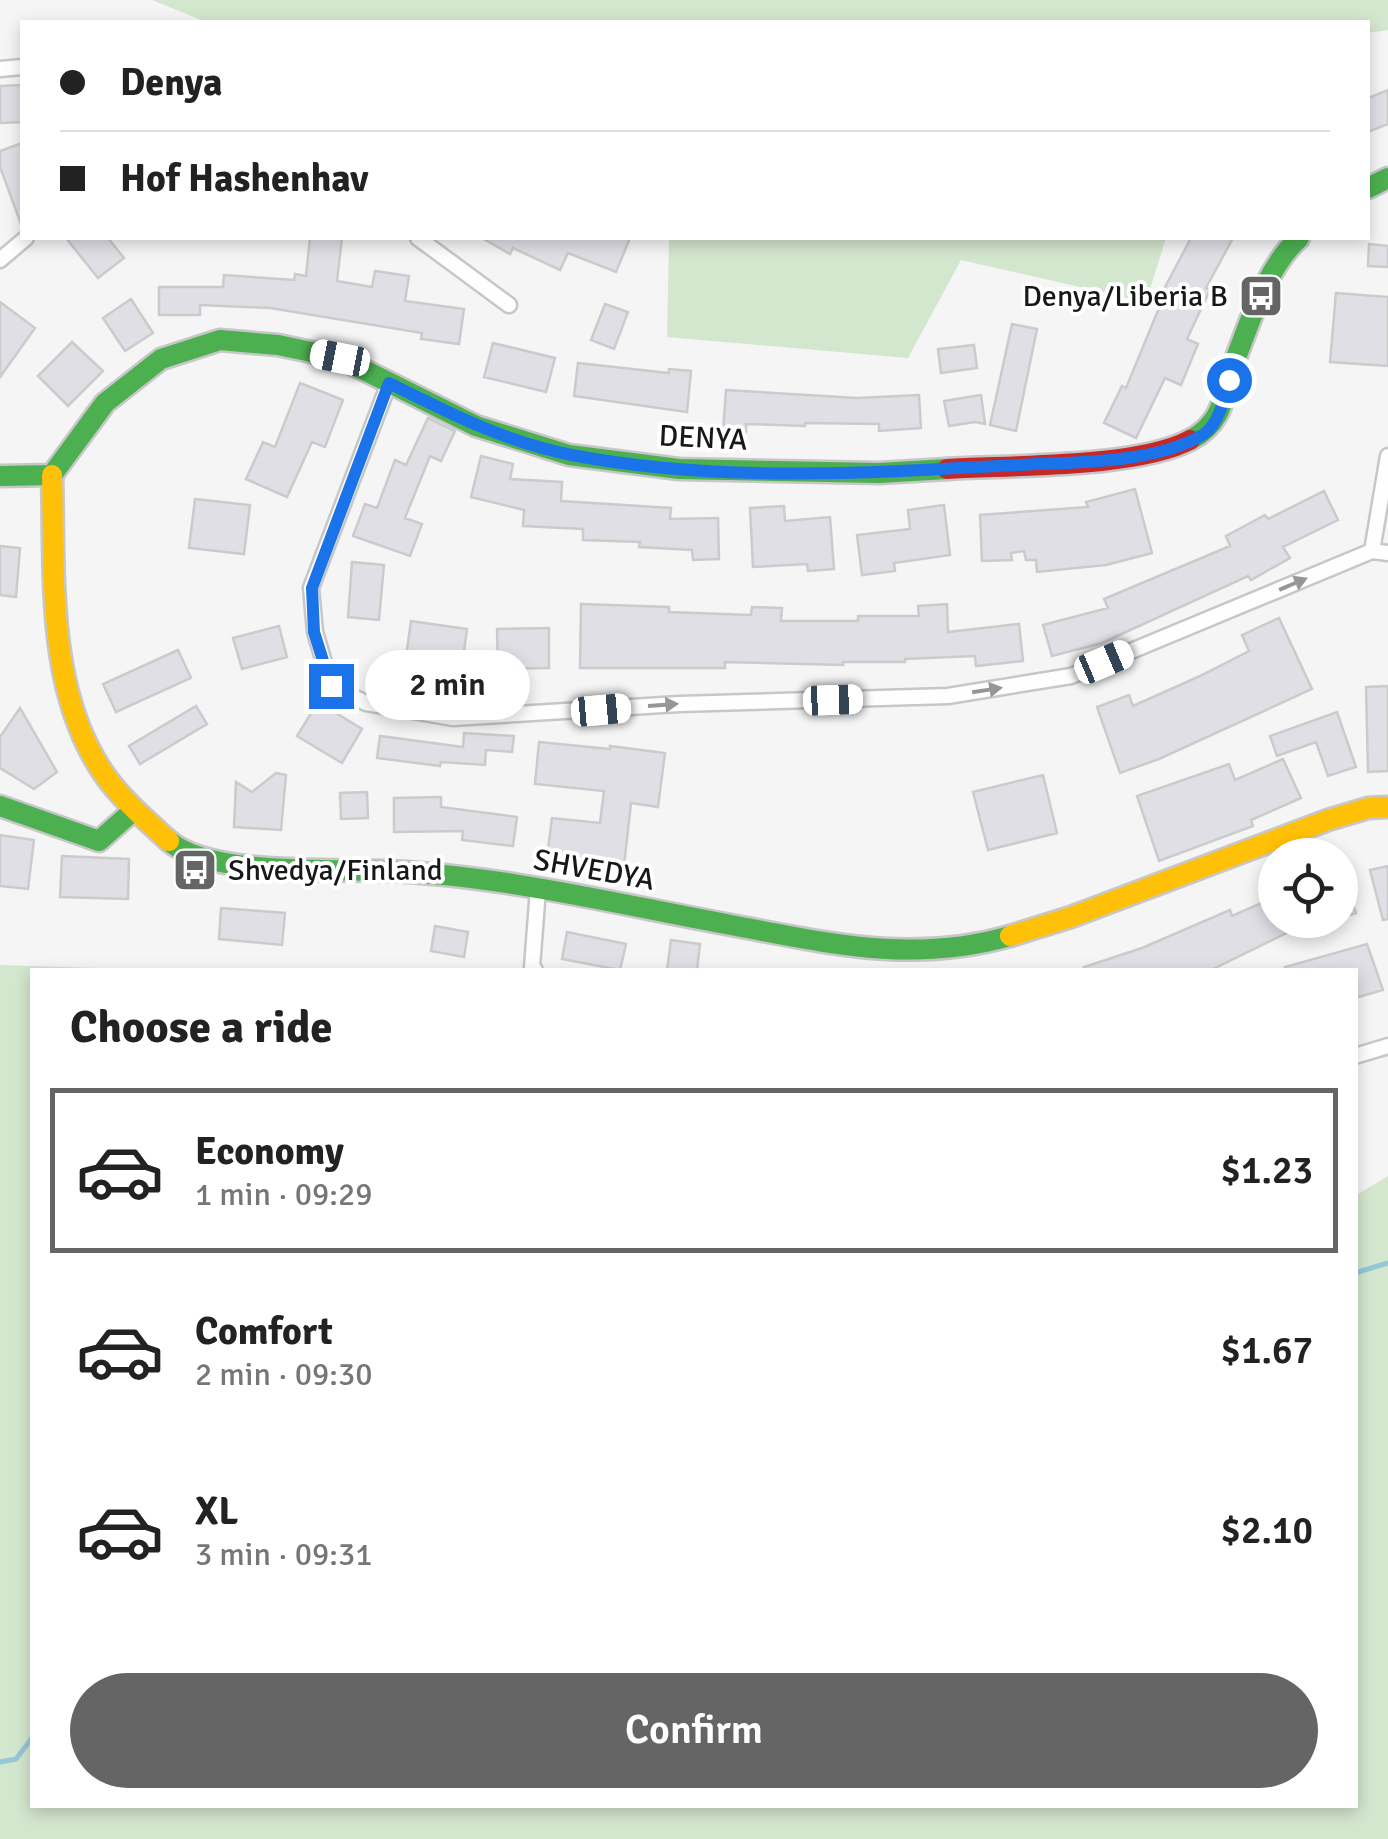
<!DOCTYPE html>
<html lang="en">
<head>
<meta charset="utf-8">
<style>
  body { margin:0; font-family:Signika,sans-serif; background:#f2f2f2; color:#222; height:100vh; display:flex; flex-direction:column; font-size:38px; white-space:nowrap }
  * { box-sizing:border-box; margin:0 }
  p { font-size:32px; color:#767676 }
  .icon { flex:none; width:55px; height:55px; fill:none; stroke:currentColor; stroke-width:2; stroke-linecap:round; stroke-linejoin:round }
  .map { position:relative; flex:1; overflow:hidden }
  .drawer { position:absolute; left:30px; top:968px; width:1328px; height:840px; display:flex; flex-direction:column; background:#fff; border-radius:0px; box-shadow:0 5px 15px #0003 }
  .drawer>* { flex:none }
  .guide { position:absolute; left:20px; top:20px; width:1350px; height:220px; border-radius:0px; box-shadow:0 5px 15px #0003; display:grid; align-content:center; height:220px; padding:0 40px; background:#fff }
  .buttons { position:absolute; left:1258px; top:838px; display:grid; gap:20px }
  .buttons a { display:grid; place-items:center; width:100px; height:100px; border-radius:50%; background:#fff; box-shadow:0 5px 15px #0003; font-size:50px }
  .end { position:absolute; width:45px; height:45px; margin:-22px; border:12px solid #1a73e8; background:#fff; box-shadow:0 0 0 5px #fff }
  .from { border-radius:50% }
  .bubble { position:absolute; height:70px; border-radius:35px; background:#fff; box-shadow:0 5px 15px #0003; font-size:32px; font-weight:600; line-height:70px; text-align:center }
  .car { position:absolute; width:30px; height:60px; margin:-30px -15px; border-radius:12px; box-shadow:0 0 8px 2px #0007; background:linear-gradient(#fff 24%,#345 0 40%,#fff 0 76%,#345 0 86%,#fff 0) }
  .guide b { display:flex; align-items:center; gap:35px; height:95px; font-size:38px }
  .guide b+b { border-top:2px solid #e0e0e0 }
  .guide i { width:25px; height:25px; background:#222 }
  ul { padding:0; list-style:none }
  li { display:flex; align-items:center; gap:30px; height:165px; margin:0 20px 15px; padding:0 20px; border:5px solid transparent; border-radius:0px }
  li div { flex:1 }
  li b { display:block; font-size:38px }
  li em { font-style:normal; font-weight:600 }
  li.active { border-color:#656566 }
  li>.icon { width:90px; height:90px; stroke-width:1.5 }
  h2 { padding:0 40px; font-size:45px; line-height:120px }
  .action { display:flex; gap:20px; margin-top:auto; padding:20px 40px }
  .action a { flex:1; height:115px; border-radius:60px; background:#656566; color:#fff; font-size:40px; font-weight:600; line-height:115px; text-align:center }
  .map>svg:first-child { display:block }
</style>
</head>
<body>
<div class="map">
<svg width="1388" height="1839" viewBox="0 0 1388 1839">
  <rect width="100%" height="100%" fill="#f5f5f6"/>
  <path fill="#d3e6ce" d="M 152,0 L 1388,0 L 1388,30 L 1368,33 L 1368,22 L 206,22 Z
    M 669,238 L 1166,238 L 1146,302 L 961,260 L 908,358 L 667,337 Z
    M 0,965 L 160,970 L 32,970 L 32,1805 L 1355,1805 L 1355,1196 L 1388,1176 L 1388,1839 L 0,1839 Z"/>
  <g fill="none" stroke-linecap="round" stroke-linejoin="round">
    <path stroke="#94c7da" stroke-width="5" d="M 1355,1273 L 1388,1263
      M 0,1762 L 16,1759 L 32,1738"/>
  </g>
  <path fill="#e0dfe6" stroke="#cbcbcc" stroke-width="2.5" d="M 22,85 L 22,122 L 0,123 L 0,86 Z
    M 1388,90 L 1388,124 L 1368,132 L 1368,98 Z
    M 22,143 L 22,224 L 21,224 L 0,167 L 0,151 Z
    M 66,238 L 108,238 L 124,258 L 98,278 Z
    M 310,238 L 342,238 L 337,281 L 372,287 L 375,271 L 409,276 L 405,301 L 464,309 L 459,344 L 421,339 L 422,333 L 270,308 L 200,305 L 200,315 L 159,315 L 159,287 L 223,287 L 224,275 L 294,280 L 295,274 L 306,276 Z
    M 482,238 L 630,238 L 616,272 L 568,253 L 560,270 L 513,248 L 510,254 Z
    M 1191,238 L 1233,238 L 1206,288 L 1210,290 L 1187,339 L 1198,344 L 1181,385 L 1165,378 L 1136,438 L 1104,423 L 1122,386 L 1126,388 L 1159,308 L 1155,306 Z
    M 1369,244 L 1388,246 L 1388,267 L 1368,266 Z
    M 1336,293 L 1388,297 L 1388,366 L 1330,362 Z
    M 131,299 L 153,333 L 125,351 L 103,318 Z
    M 0,302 L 35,328 L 0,377 Z
    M 605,304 L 628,312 L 614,349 L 591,340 Z
    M 1012,324 L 1037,329 L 1016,431 L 990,425 Z
    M 72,342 L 103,371 L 68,406 L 38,376 Z
    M 493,343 L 555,358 L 546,392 L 484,377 Z
    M 974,345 L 977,368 L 941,373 L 938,349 Z
    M 578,363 L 669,373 L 669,369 L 691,371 L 687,412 L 574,396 Z
    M 300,383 L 343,400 L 325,447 L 312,442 L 287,497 L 246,479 L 263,442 L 275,447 Z
    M 726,390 L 857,398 L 919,395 L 921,428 L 879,431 L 879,424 L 805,423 L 805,426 L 746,424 L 746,432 L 723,431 Z
    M 981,395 L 985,424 L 975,422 L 949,426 L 944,401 Z
    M 428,418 L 455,431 L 441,461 L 430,456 L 405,518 L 422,524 L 410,556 L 353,536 L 365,504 L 377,508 L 395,460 L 406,465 Z
    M 481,456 L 513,464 L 510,479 L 562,482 L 561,501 L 671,508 L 670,519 L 718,518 L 719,559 L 693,560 L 692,550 L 639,547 L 640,542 L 583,540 L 583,529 L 523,526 L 524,510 L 471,497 Z
    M 1135,489 L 1152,553 L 1106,565 L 1037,572 L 1036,560 L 1026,560 L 1024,551 L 1011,553 L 1012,560 L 982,561 L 980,515 L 1088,507 L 1086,502 Z
    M 1324,491 L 1338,520 L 1283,547 L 1290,558 L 1251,580 L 1248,576 L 1102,643 L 1052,656 L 1043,625 L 1108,608 L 1104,599 L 1230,546 L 1226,536 L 1265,515 L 1268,519 Z
    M 195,499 L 250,505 L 244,554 L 189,548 Z
    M 944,505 L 950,555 L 894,563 L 895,571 L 862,575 L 857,535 L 910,529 L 908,510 Z
    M 784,506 L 785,521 L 830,517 L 834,569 L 808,571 L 807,564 L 753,567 L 750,508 Z
    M 0,546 L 20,548 L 16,597 L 0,595 Z
    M 352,562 L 384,565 L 379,620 L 348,617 Z
    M 581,604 L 669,607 L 669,612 L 751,615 L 752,607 L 782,608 L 781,621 L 858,621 L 858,616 L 919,616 L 918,606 L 947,604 L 948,632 L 1019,624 L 1023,661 L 976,666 L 975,656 L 905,659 L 905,662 L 843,662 L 843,665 L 725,662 L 725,668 L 580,668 Z
    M 1279,618 L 1312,689 L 1159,759 L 1120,773 L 1097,707 L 1129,695 L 1133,706 L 1200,676 L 1249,651 L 1242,635 Z
    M 411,621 L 467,629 L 461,673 L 405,664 Z
    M 279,626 L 287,657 L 242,669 L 233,638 Z
    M 549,628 L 549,668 L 498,669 L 497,629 Z
    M 178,650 L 191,678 L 116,712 L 103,684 Z
    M 1388,686 L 1388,771 L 1368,772 L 1366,687 Z
    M 318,702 L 362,729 L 342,763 L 297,736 Z
    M 196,706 L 207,724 L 140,764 L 129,746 Z
    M 20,708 L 57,772 L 34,789 L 0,768 L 0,737 Z
    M 1337,712 L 1356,767 L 1328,776 L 1316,742 L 1277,756 L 1270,736 Z
    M 464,733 L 514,736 L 512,752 L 486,750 L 485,765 L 441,762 L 440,766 L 377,758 L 380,736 L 463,747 Z
    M 539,742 L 610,749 L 610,746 L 665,753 L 658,807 L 631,803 L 624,866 L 547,857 L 552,818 L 600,823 L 604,791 L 535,784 Z
    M 1283,759 L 1301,798 L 1251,820 L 1253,826 L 1159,861 L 1137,796 L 1229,764 L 1235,780 Z
    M 276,773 L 286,775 L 281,830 L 234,827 L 236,782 L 252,792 Z
    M 1043,775 L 1057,833 L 988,850 L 973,792 Z
    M 367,792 L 368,818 L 341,819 L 340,793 Z
    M 441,797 L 441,807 L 517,817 L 513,846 L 462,840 L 463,831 L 394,832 L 394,798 Z
    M 0,835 L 34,840 L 28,889 L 0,886 Z
    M 62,856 L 129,859 L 128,899 L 60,897 Z
    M 1388,866 L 1388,919 L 1383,920 L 1370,870 Z
    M 1342,874 L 1356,913 L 1340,918 L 1340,875 Z
    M 1275,897 L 1275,920 L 1313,920 L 1211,970 L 1085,970 L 1084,967 L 1142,948 L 1230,910 L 1232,916 Z
    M 221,908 L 285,913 L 282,945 L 219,939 Z
    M 435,926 L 468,932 L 464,957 L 431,951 Z
    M 567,932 L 626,944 L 620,970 L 562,959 Z
    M 671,940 L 700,944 L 697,970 L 667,970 Z
    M 1367,944 L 1383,990 L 1355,998 L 1355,970 L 1286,970 L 1285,967 Z"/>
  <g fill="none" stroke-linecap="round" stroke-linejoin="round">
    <defs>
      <path id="street" d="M 0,69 L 22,67
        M 418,238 L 509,305
        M 0,260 L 26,238
        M 389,383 L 311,588 L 315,632 L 331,686 L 366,703 L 453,718 L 679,704 L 948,696 L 1071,676 L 1372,551 L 1388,553
        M 1372,551 L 1388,456
        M 535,970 L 532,967 L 538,889
        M 1355,1056 L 1388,1046"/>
      <path id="fast" d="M 1368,188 L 1388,178
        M 1190,440 C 1227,421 1223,390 1237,355 C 1252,316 1268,266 1299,238
        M 52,475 L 105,403 L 161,359 L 220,340 L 278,345 L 340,358 L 476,426 L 569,455 L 679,469 L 879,473 L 947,469
        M 0,476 L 52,475
        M 0,806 L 99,841 L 134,810
        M 169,841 C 209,876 330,869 385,871 C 501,875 617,904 731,925 C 828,943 912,964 1010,936"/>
      <path id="slow" d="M 52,475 C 55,575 45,696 109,781 C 127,804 148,822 169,841
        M 1010,936 L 1071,917 L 1328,820 L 1368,808 L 1388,807"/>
      <path id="jam" d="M 947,469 C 1010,465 1137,468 1190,440"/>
    </defs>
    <use href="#street" stroke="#c7c7c7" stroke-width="19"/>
    <use href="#fast" stroke="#c7c7c7" stroke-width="25"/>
    <use href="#slow" stroke="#c7c7c7" stroke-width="25"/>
    <use href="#jam" stroke="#c7c7c7" stroke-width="25"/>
    <use href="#street" stroke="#fefefe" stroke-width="14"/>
    <use href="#fast" stroke="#4caf50" stroke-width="20"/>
    <use href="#slow" stroke="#ffc107" stroke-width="20"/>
    <use href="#jam" stroke="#c62828" stroke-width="20"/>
  </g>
  <defs><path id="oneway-solid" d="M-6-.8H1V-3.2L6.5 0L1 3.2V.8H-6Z" transform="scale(2.5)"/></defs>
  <g fill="#969696">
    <use href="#oneway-solid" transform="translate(1293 584) rotate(-23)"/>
    <use href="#oneway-solid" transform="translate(987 690) rotate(-9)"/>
    <use href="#oneway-solid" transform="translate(663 705) rotate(-4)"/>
  </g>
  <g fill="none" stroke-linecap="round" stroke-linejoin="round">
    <path stroke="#1a73e8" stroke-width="12" d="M 331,686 L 314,632 L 312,588 L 389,383 C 447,412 507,443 572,455 C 716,483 873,473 1018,465 C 1074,462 1156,464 1204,434 C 1219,424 1225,397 1229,380"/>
  </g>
  <defs>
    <symbol id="bus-square" viewBox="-11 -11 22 22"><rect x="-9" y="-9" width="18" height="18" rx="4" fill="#656566" stroke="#fff"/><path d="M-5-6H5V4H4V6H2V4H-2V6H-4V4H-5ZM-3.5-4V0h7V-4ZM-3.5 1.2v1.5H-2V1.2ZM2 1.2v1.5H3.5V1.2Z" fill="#fff"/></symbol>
  </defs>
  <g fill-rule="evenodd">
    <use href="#bus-square" x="1236" y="271" width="50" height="50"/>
    <use href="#bus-square" x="170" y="845" width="50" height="50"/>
  </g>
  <g text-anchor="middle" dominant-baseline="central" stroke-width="8" stroke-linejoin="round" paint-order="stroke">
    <g font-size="30" fill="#171818" stroke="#fff" text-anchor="end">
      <text x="1228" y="296">Denya/Liberia B</text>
      <text x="228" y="870" text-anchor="start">Shvedya/Finland</text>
    </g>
    <g font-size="30" fill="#171818" stroke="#fff">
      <text transform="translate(703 438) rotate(3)">DENYA</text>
      <text transform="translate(594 870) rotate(10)">SHVEDYA</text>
    </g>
  </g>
</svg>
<div class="buttons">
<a><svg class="icon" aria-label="locate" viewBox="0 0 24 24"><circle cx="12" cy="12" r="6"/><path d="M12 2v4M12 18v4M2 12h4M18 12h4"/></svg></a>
</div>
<i class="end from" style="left:1229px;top:380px"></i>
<i class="end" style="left:331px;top:686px"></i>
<div class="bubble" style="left:365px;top:650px;width:165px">2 min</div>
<i class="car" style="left:340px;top:358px;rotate:281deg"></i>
<i class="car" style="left:1104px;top:662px;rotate:67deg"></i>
<i class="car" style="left:833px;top:700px;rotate:88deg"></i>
<i class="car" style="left:601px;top:710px;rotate:85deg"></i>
<div class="guide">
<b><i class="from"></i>Denya</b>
<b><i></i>Hof Hashenhav</b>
</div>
<section class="drawer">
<h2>Choose a ride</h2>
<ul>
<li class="active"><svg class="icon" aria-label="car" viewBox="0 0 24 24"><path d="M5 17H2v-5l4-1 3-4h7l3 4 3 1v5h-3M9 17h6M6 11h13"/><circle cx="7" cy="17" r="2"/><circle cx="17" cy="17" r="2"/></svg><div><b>Economy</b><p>1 min · 09:29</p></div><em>$1.23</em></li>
<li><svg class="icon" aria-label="car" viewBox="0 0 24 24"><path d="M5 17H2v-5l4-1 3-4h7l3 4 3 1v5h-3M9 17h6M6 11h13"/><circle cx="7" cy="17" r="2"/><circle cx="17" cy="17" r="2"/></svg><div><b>Comfort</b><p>2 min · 09:30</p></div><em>$1.67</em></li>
<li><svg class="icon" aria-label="car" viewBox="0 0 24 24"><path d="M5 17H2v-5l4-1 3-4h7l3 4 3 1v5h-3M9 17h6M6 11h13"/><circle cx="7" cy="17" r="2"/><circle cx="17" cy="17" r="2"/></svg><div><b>XL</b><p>3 min · 09:31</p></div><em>$2.10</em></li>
</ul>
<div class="action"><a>Confirm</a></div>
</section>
</div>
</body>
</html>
